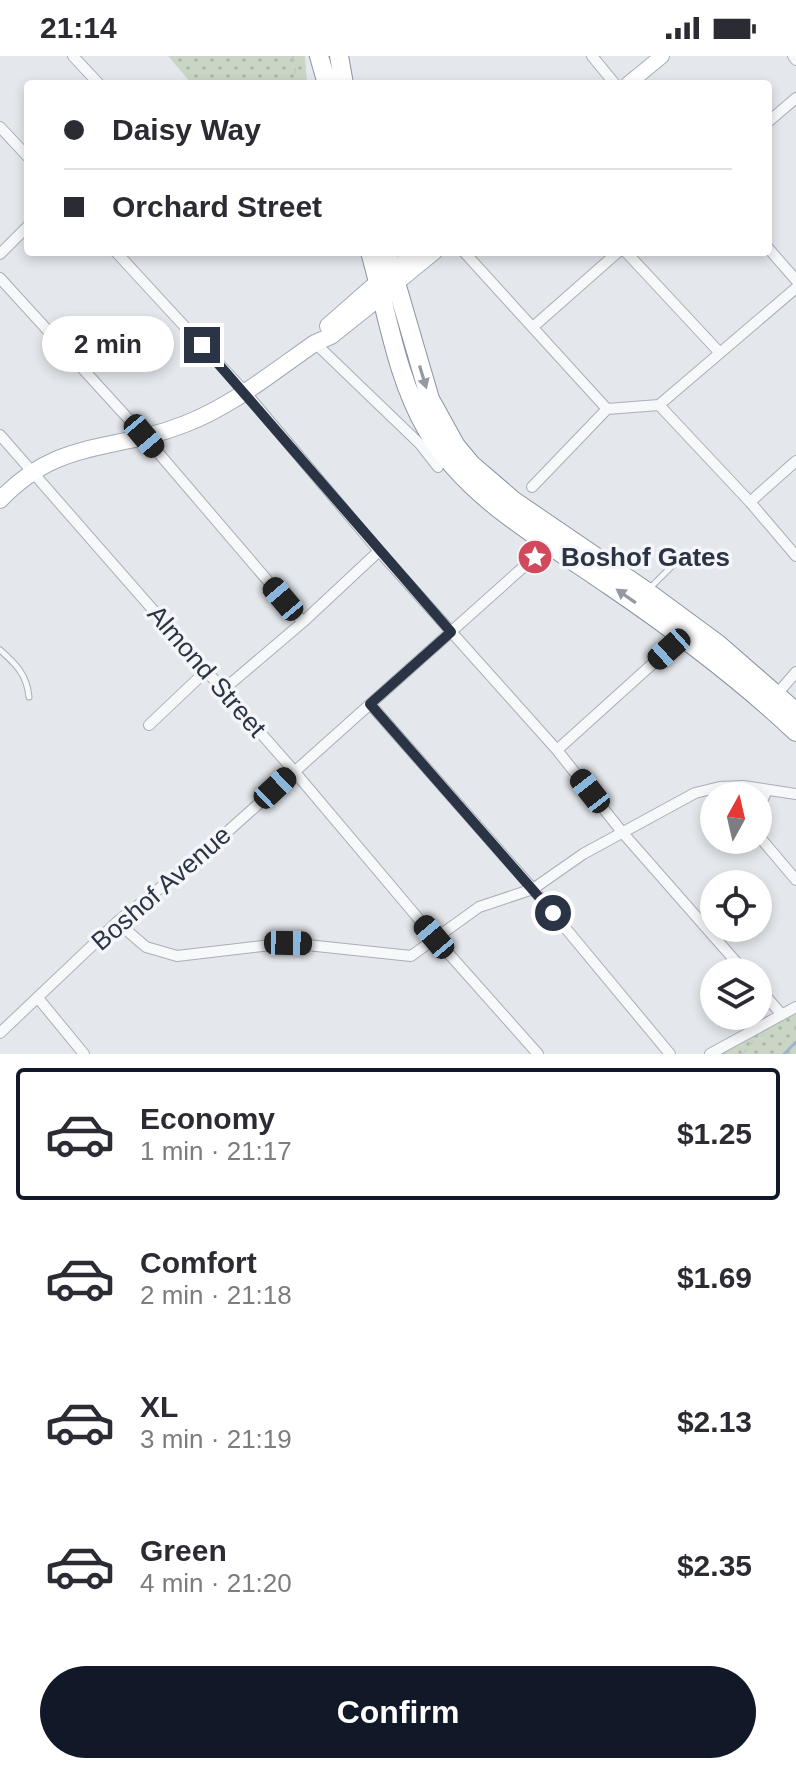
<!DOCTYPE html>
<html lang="en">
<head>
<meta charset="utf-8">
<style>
  body { margin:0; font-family:Arial,sans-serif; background:#f2f2f3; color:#2b2b33; height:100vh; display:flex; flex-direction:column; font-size:30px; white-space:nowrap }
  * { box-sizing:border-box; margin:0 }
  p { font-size:26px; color:#7c7c81 }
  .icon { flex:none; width:44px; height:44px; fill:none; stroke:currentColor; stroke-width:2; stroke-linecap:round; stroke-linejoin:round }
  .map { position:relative; height:998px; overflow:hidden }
  .drawer { display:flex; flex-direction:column; background:#fff; flex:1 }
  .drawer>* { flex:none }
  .hud { position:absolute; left:24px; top:24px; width:748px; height:176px; border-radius:8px; box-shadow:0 4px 12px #0003; display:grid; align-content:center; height:176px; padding:0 40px; background:#fff }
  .needle { width:52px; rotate:8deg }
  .buttons { position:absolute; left:700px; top:726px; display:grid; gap:16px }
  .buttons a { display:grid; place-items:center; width:72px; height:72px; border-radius:50%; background:#fff; box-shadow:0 4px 12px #0003; font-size:40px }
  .end { position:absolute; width:36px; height:36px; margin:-18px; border:10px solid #2b3445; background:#fff; box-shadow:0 0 0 4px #fff }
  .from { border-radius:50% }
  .bubble { position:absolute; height:56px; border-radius:28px; background:#fff; box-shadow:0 4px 12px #0003; font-size:26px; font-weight:600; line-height:56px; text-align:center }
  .car { position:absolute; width:24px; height:48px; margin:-24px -12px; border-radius:10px; box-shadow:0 0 6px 2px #0007; background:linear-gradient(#222 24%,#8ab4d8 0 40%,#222 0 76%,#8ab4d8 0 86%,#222 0) }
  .hud b { display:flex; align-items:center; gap:28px; height:76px; font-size:30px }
  .hud b+b { border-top:2px solid #e1e1e2 }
  .hud i { width:20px; height:20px; background:#2b2b33 }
  ul { padding:14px 0 0; list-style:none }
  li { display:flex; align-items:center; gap:24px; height:132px; margin:0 16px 12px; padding:0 24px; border:4px solid transparent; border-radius:8px }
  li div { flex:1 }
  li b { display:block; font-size:30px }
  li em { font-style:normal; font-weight:600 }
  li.selected { border-color:#111827 }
  li>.icon { width:72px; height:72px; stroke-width:1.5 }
  .cta { display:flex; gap:16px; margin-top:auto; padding:16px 40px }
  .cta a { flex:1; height:92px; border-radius:48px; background:#111827; color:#fff; font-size:32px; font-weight:600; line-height:92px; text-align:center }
  .status { display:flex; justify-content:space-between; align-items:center; height:56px; padding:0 40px; background:#fff; direction:ltr }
  .status svg { height:22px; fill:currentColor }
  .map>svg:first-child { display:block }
</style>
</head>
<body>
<div class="status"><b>21:14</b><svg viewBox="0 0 49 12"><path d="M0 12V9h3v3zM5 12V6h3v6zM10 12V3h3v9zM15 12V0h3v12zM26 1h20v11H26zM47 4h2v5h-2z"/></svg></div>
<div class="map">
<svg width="796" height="998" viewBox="0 0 796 998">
  <defs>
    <pattern id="park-dots" width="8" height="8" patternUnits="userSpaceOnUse" patternTransform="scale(2)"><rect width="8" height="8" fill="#c9d6c5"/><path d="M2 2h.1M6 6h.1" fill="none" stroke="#adb8ab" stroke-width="1.8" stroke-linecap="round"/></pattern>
  </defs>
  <rect width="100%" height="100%" fill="#e4e7ec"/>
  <path fill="url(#park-dots)" d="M 168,0 L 305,0 L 307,28 L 192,28 Z
    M 796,954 L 796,998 L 716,998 Z"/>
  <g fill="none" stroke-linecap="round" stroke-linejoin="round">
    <path stroke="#9fb4cc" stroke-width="3" d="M 784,998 L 796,986"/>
    <defs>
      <path id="service" d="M 651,531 L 684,498
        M 0,594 C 16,608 27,619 29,641"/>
      <path id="minor" d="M 73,0 L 99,28
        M 592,0 L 615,28
        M 793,0 L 796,4
        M 768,66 L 796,42
        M 0,71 L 28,101
        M 768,192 L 796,224
        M 116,196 L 245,336 L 379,495 L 557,694 L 622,776 L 745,916
        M 464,196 L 607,353 L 659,349 L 750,446 L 796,500
        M 626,196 L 720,297
        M 0,198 L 28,170
        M 0,222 L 144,380 L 303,566
        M 533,271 L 618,196
        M 315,287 L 420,388 L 438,411
        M 659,349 L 796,232
        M 0,379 L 294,715 L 434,881 L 538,998
        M 532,431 L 607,353
        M 750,446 L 796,405
        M 223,634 L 303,566 L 379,495
        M 777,638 L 796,616
        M 370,648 L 533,833 L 670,998
        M 149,669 L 206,615
        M 557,694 L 669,593
        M 758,754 L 767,734
        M 758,779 L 796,824
        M 117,866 L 146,891 L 177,900 L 288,887 L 411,900 L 479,851 L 533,833 L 583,798 L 695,737 L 720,731 L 743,730 L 796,738
        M 758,931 L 782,959
        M 38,942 L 84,998
        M 0,977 L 117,866 L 198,802 L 538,498
        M 710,998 L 796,951"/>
      <path id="secondary" d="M 628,28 L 662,0
        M 392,214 L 415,196
        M 397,227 L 435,196"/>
      <path id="primary" d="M 328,270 L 386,219
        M 0,444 C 60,381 112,397 185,368 C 232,350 273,316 315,287 L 331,280 L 390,233"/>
      <path id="trunk" d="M 319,0 L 327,28
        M 339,0 L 344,28
        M 370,196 C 387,255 396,321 427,374 C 468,444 546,485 610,530 C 676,575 738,621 796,676
        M 387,196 L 430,343 L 456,390 L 471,408 L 514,445 L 646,535 L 718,588 L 796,656"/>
    </defs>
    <use href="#service" stroke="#a9aeb7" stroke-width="7"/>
    <use href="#minor" stroke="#a9aeb7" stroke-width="12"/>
    <use href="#secondary" stroke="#a9aeb7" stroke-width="16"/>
    <use href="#primary" stroke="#a3abb8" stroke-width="18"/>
    <use href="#trunk" stroke="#8b94a3" stroke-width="20"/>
    <path stroke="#c2c5cb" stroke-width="2" stroke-dasharray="6 6" stroke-linecap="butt" d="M 293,0 L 297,28
      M 743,998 L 753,985"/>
    <use href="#service" stroke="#f7f8fa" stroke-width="5"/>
    <use href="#minor" stroke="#f7f8fa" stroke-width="10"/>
    <use href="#secondary" stroke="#fff" stroke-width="14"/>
    <use href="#primary" stroke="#fff" stroke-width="16"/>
    <use href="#trunk" stroke="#fff" stroke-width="18"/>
  </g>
  <defs><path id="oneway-solid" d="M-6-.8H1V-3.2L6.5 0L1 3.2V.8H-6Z" transform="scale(2)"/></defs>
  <g fill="#959aa2">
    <use href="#oneway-solid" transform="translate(423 321) rotate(73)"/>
    <use href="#oneway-solid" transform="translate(626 540) rotate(-145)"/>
  </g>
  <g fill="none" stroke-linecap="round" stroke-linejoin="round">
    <path stroke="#2b3445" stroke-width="10" d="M 202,289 L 451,576 L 370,648 L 553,857"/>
  </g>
  <defs>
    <symbol id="sight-disc" viewBox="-11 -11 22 22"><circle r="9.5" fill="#d1495b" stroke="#f4f6f9"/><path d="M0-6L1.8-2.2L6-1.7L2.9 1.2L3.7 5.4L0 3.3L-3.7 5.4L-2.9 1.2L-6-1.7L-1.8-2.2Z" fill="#fff"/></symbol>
  </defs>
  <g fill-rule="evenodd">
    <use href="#sight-disc" x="515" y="481" width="40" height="40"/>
  </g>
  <g text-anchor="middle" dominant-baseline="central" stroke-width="7" stroke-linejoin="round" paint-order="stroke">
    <g font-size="26" font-weight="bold" fill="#2b3445" stroke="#f4f6f9" text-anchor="start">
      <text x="561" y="501">Boshof Gates</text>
    </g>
    <g font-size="26" fill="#2b3445" stroke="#f4f6f9">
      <text transform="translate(207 615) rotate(49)">Almond Street</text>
      <text transform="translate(161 832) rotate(-41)">Boshof Avenue</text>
    </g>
  </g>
</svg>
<div class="buttons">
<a><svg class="needle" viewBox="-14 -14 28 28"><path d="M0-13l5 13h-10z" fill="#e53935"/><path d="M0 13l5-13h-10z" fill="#7c7c81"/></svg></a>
<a><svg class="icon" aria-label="locate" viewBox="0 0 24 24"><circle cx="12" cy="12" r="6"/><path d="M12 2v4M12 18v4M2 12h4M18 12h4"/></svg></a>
<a><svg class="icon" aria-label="layers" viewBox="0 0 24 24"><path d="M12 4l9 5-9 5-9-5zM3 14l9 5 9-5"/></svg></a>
</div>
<i class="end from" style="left:553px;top:857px"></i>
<i class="end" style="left:202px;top:289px"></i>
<div class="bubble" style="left:42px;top:260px;width:132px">2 min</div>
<i class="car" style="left:144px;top:380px;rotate:140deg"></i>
<i class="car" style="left:283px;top:543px;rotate:320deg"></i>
<i class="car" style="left:669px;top:593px;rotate:228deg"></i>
<i class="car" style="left:275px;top:732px;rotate:47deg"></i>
<i class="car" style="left:590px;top:735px;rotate:322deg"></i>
<i class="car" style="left:434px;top:881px;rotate:320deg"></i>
<i class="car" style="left:288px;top:887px;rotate:91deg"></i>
<div class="hud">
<b><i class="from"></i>Daisy Way</b>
<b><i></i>Orchard Street</b>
</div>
</div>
<section class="drawer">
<ul>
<li class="selected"><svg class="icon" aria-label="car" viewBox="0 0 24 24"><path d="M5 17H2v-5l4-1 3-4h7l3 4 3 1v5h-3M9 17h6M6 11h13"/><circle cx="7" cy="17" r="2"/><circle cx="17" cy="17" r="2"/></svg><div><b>Economy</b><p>1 min · 21:17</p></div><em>$1.25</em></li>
<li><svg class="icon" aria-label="car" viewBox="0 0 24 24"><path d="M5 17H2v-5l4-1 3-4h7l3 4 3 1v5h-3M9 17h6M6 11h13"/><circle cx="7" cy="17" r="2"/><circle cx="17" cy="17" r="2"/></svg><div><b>Comfort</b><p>2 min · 21:18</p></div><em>$1.69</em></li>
<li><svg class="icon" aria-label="car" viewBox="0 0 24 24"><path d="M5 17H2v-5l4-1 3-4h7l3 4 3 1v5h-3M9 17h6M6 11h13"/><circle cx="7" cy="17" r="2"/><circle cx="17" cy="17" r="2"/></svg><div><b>XL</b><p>3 min · 21:19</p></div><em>$2.13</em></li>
<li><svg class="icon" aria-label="car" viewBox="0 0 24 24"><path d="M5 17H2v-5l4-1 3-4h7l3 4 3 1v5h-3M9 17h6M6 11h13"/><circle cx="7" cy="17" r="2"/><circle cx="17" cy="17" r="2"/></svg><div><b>Green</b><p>4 min · 21:20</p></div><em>$2.35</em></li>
</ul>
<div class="cta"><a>Confirm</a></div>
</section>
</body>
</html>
